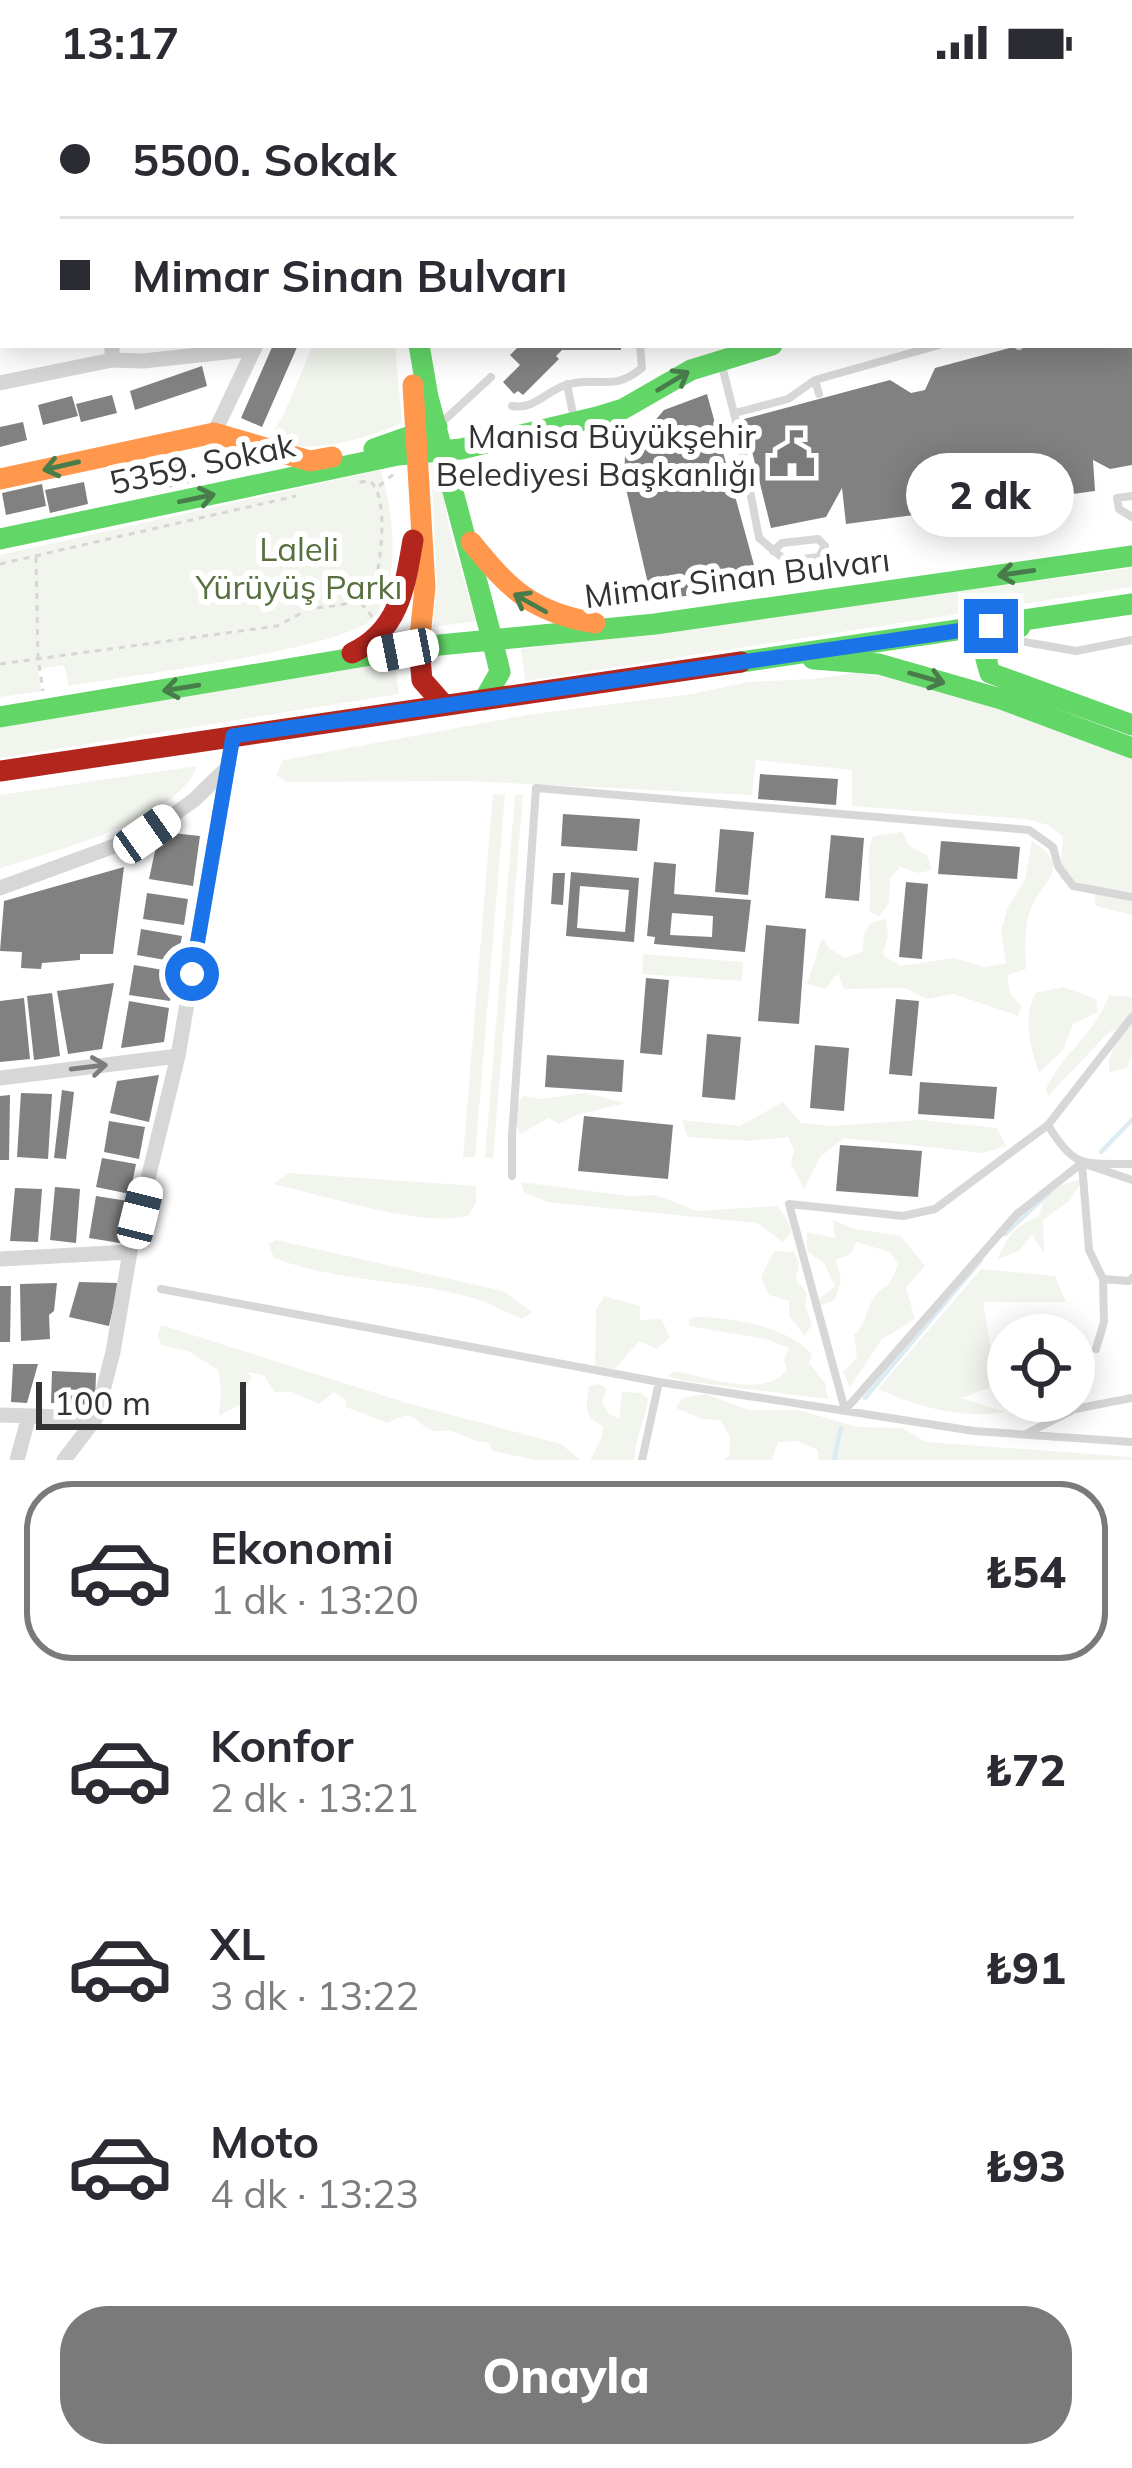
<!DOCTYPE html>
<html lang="tr">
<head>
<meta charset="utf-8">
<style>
  body { margin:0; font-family:Mulish,sans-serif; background:#f2f2f3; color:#2b2b33; height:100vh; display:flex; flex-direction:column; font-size:45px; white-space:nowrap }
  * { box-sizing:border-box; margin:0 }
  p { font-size:39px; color:#7c7c81 }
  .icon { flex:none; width:66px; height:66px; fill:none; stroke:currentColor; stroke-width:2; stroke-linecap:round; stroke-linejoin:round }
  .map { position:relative; height:1376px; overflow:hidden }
  .panel { display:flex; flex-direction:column; background:#fff; flex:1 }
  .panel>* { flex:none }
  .guide { position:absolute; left:0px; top:0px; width:1134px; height:264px; box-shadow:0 6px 30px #0003; display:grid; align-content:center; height:264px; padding:0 60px; background:#fff }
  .controls { position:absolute; left:987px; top:1230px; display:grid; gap:24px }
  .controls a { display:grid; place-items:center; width:108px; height:108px; border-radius:50%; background:#fff; box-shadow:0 6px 30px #0003; font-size:60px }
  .scale { position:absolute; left:36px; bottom:30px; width:210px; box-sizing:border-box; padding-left:12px; border:6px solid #333; border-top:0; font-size:33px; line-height:42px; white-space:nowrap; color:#333; -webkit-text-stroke:9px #fff; paint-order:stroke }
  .end { position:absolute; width:54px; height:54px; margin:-27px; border:15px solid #1a73e8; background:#fff; box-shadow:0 0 0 6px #fff }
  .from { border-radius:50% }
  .bubble { position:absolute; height:84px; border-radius:42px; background:#fff; box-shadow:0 6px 30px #0003; font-size:39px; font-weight:800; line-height:84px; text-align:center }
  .car { position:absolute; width:36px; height:72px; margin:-36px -18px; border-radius:15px; box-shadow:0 0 9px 3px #0007; background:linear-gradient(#fff 24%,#345 0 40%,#fff 0 76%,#345 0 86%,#fff 0) }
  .guide b { display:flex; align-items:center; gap:42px; height:114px; font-size:45px }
  .guide b+b { border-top:3px solid #e1e1e2 }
  .guide i { width:30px; height:30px; background:#2b2b33 }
  ul { padding:21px 0 0; list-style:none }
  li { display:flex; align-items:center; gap:36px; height:180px; margin:0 24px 18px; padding:0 36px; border:6px solid transparent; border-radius:48px }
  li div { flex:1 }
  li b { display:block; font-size:45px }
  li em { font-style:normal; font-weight:800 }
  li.active { border-color:#7a7a7a }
  li>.icon { width:108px; height:108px; stroke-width:1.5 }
  .action { display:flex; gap:24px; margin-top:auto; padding:24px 60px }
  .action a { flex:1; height:138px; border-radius:48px; background:#7a7a7a; color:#fff; font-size:48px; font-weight:800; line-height:138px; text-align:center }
  .status { display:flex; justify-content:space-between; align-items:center; height:84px; padding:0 60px; background:#fff; direction:ltr }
  .status svg { height:33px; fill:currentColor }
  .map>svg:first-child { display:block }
</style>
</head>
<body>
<div class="status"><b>13:17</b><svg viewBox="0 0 49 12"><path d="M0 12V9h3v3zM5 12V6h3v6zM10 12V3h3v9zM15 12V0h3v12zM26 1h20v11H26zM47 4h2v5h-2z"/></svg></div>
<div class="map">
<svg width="1132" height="1376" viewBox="0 0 1132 1376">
  <rect width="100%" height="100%" fill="#fff"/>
  <path fill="#f1f5ed" d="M 313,261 L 395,261 L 402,339 C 360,357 312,370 267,358 L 283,332 Z
    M 437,374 L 449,445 L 476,537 L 433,543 L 437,502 L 431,375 Z
    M 380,386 C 394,423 402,504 372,535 C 340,566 123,593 69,602 L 64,581 L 38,585 L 41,607 L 0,613 L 0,471 Z
    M 1132,484 L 1132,503 L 525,597 L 521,565 Z
    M 394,574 L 399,610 L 0,674 L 0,643 Z
    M 869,587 L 992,622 L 1132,673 L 1132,831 L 1096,822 L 1093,802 L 1060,795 L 1063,753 L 1048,741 L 1026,735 L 852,722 L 852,686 L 756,676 L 752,711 L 469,697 L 286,698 L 276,691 L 283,676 L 527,631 L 692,610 L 748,598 L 814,595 Z
    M 197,682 C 180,735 50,769 0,784 L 0,711 Z
    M 493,710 L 505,711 L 475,1073 L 463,1073 Z
    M 515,711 L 523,711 L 493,1074 L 485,1073 Z
    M 902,748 L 909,762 L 927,771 L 932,786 L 918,789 L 900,783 L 890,794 L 889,818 L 879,833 L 869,827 C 874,802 863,775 873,752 Z
    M 1032,757 C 1075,784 1041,797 1030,827 C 1024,845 1025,867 1026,885 L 1007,891 L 1010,909 L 1021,922 L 1018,932 L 954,910 L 927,915 L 905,904 L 844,905 L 838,889 L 826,905 L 807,900 L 822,854 L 829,864 L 845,874 L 863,867 L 864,850 L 871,839 L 886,834 L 888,852 L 883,871 L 900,882 L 954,874 L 985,883 L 1006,879 L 1001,847 L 1008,823 L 1025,796 Z
    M 643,870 L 743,878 L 742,897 L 642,890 Z
    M 1063,903 L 1096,915 L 1098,928 L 1073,940 L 1063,966 L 1039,989 C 1030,961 1023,936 1035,909 Z
    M 1109,911 L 1132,913 L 1132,968 L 1128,984 L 1109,988 L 1109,976 L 1120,946 L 1110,947 L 1048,1012 L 1046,1005 C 1062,970 1096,949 1109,911 Z
    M 585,1009 L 626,1019 L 576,1031 L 559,1040 L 549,1034 L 520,1050 L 512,1030 L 523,1012 L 541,1015 Z
    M 783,1018 L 801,1039 L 832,1042 L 921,1036 L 997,1044 L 1006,1062 L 983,1069 L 844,1054 L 820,1073 L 804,1105 L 791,1080 L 794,1066 L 788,1053 L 750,1057 L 687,1053 L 682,1036 L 740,1042 Z
    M 289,1089 L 476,1102 L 476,1118 L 469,1131 C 429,1146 319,1110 273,1100 Z
    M 1084,1094 L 1070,1116 L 1043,1136 L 1044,1169 L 1032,1151 L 1019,1167 L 998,1175 C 1007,1152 1015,1142 1038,1133 L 1049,1105 Z
    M 521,1098 L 629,1112 L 656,1111 L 697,1127 L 777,1122 L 787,1135 L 792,1148 L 783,1158 L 757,1139 L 547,1118 L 524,1108 Z
    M 833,1136 L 855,1145 L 901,1152 L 925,1182 L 906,1204 L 915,1235 L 881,1256 L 850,1303 L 843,1288 L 857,1273 L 854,1251 C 869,1237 864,1227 874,1214 C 886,1196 888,1210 898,1180 L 890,1168 L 856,1158 L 851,1170 L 836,1176 L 841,1196 L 835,1216 L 820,1222 L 820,1214 L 835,1202 L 824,1179 L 807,1167 L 807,1148 L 835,1154 Z
    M 276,1156 L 503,1207 L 532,1228 L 522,1235 C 508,1229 493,1221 479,1216 C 412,1195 340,1199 274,1174 L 269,1160 Z
    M 774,1167 L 794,1168 L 799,1179 L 796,1196 L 807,1209 L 805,1221 L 812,1240 L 805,1252 L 789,1232 L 789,1217 L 769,1211 L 761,1193 Z
    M 981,1185 L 1055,1192 L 1066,1218 L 983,1218 L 993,1280 L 989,1304 L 961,1314 L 1005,1328 C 963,1336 916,1322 878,1305 Z
    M 604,1212 L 640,1222 L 640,1236 L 661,1235 L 670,1253 L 657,1265 L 639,1257 L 615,1285 L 595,1282 L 596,1226 Z
    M 694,1233 C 731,1233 787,1242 812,1270 L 809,1279 L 825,1299 L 828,1315 L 684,1297 L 668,1292 L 674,1287 C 706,1292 763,1316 787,1286 L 784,1276 L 789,1264 L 766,1255 L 689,1242 L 689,1236 Z
    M 161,1241 L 407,1319 L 561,1360 L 580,1376 L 536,1376 L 493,1367 L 489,1359 C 472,1357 466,1352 452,1347 C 445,1345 437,1349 431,1346 C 409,1335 417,1324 387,1339 L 346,1323 L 346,1316 L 334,1308 L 319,1320 L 292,1308 L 274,1308 L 264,1291 L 247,1288 L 252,1294 L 244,1306 L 247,1317 L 219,1332 L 221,1306 L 218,1286 L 190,1268 L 161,1261 L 158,1251 Z
    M 599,1300 L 607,1305 L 602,1317 L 608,1329 L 619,1335 L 622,1308 L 642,1309 L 648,1315 C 645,1337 635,1354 634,1376 L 590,1376 L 602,1353 L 603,1342 C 583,1332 586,1323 589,1302 Z
    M 705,1310 L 749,1326 L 798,1326 L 858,1343 L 902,1344 L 926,1358 L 1132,1373 L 1132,1376 L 818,1376 L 818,1366 L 797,1357 L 778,1358 L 772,1376 L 724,1376 L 729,1371 L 730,1353 L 720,1336 L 702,1335 L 676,1324 L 683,1314 Z"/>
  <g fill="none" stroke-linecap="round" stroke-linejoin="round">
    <path stroke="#ddebf3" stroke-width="4.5" d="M 1101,1068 L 1132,1036
      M 1005,1150 L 1049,1109
      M 865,1314 L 981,1176
      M 834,1376 L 841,1344"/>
  </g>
  <path fill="#818181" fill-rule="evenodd" d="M 273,261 L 298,261 L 262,343 L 241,334 Z
    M 520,261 L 621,261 L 621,266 L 562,266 L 556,272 L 559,275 L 523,311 L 518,307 L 514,310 L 503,298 L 520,281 L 510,271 Z
    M 1021,261 L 1132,261 L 1132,381 L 1110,385 L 1093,376 L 1095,407 L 846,440 L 842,404 L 826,433 L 771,444 L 744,335 L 890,296 L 911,309 L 925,306 L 935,284 Z
    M 202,282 L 207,302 L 135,326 L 130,307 Z
    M 707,310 L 754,481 L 739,504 L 652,517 L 624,396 L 625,372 L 664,326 Z
    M 112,311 L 117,329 L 81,338 L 76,320 Z
    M 72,312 L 78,332 L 43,341 L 38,321 Z
    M 23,338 L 27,356 L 0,363 L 0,343 Z
    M 188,376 L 193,398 L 154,407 L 149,385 Z
    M 145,377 L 150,399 L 110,408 L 105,386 Z
    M 84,398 L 88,420 L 50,429 L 45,406 Z
    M 42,400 L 46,422 L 6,431 L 2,409 Z
    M 760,690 L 838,695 L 836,721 L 758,715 Z
    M 563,730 L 640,735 L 637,767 L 561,762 Z
    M 720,745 L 754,748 L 748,811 L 715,808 Z
    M 172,749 L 200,752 L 193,802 L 149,795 L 155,767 L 161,755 Z
    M 831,751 L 864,754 L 859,817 L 825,814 Z
    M 941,757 L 1020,763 L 1017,795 L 938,790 Z
    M 654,778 L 676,780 L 674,810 L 751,816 L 745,868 L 654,860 L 655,853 L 647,852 ZM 672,829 L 713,832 L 712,853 L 670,851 Z
    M 124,783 L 113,870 L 80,870 L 80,876 L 42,879 L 41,885 L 21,884 L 22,868 L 0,867 L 4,817 Z
    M 571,788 L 639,794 L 634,858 L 566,852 ZM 580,802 L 629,806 L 625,848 L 577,844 Z
    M 553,789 L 565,789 L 563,821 L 551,820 Z
    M 906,798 L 928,800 L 922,875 L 899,873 Z
    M 147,809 L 188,815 L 184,841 L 143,835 Z
    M 766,841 L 806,845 L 799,940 L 758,937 Z
    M 141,845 L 182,852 L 177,878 L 137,871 Z
    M 134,881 L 175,888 L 170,917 L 129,911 Z
    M 646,894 L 669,896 L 662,971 L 640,969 Z
    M 114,899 L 102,965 L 68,970 L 57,907 Z
    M 52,909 L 60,972 L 34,976 L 27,912 Z
    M 24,914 L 30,975 L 0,978 L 0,917 Z
    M 896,915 L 919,917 L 912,992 L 889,990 Z
    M 129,917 L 169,924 L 164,958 L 121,964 Z
    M 707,950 L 741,953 L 735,1016 L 702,1013 Z
    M 815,961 L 849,964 L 844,1027 L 810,1024 Z
    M 547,971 L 624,976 L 622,1008 L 545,1003 Z
    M 159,991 L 149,1038 L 110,1029 L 117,997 Z
    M 920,998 L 997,1003 L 994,1035 L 918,1030 Z
    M 62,1006 L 74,1008 L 66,1075 L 54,1074 Z
    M 21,1009 L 52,1010 L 48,1075 L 17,1073 Z
    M 10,1011 L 9,1076 L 0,1076 L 0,1012 Z
    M 584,1032 L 673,1041 L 668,1095 L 578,1087 Z
    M 109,1037 L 145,1043 L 139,1075 L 104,1068 Z
    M 840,1061 L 922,1067 L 918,1113 L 836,1107 Z
    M 102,1074 L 136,1080 L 130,1110 L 96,1103 Z
    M 55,1103 L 80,1105 L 76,1159 L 50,1156 Z
    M 15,1104 L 42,1105 L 38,1158 L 10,1157 Z
    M 96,1112 L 128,1117 L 120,1159 L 89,1154 Z
    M 79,1198 L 119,1199 L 109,1242 L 69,1233 Z
    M 57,1199 L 54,1227 L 49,1231 L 50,1255 L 21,1257 L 20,1200 Z
    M 0,1202 L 11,1202 L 10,1258 L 0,1258 Z
    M 13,1280 L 38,1280 L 27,1319 L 11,1318 Z
    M 52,1287 L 96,1289 L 95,1321 L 51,1319 Z"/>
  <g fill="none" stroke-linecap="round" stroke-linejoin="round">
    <path stroke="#d6d6d6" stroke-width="3" stroke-dasharray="6 6" stroke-linecap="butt" d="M 379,402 L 395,389
      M 36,473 L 38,574 L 43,607
      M 0,480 L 296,412
      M 768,504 L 779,486
      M 361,519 L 374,535
      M 0,580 L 277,542 L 309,525 L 360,518 L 373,511 C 379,485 391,415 370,397 L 359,398"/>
    <path stroke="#d7d7d7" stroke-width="8" d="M 1019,261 L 1019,262
      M 722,282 L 739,349 L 759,454 L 786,477 L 819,473 L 825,462 L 818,455 L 782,459 L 773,467
      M 815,296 L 819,310
      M 567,300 L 574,335
      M 512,322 C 534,326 546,307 566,301 C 598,291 612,309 642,284 L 640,261
      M 735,329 L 788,315 L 815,296 L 939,261
      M 438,342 L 491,293
      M 1132,412 L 1117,414 L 1119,425 L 1132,433
      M 1008,555 L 1076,567 L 1132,556
      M 1048,1041 C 1075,1086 1084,1079 1132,1080
      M 1082,1080 L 1089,1166 L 1103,1195 L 1129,1197 L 1132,1194
      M 512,1092 L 512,1052 L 536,704 L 1029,746 L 1053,763 L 1058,782 L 1073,802 L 1132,813
      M 161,1205 L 659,1298 L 974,1347 L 1132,1358
      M 1096,1265 L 1104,1238 L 1103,1195
      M 846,1325 L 1017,1130 L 1082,1079 L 1132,1096
      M 845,1326 L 789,1120 L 903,1132 L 935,1125 L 1048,1041 L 1132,933
      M 1026,1350 L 1075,1325 L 1132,1314
      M 642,1376 L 659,1298"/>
    <path stroke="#d7d7d7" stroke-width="15" d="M 257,0 L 258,3
      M 623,0 L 624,3
      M 736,0 L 737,3
      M 17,3 L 17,0
      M 121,3 L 121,0
      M 503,3 L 503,0
      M 894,3 L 895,0
      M 0,77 L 3,76
      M 112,276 L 143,277 L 254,265
      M 0,299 L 112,276 L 112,261
      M 214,349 L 256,261
      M 0,804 L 147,750 L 194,716 L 227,684
      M 0,994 L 178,972
      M 0,1175 L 130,1168
      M 0,1331 L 96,1334
      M 17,1376 L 29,1332
      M 64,1376 L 96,1334 L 113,1268 L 130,1168 L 178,972 L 233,652"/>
    <path stroke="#63d668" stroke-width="21" d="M 375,0 L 376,3
      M 1002,3 L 1003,0
      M 1131,151 L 1132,151
      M 1131,174 L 1132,174
      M 419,261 L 428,313 L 492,555
      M 374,365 L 437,343
      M 0,455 L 398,371 L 461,365 L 597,333 L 623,325 L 691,286 L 772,261
      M 1020,543 L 998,554 L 986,575 L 990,589 L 1132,641
      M 813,575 L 879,580 L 1001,615 L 1132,664
      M 741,578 L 1132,520
      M 484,616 L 500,588 L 492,555
      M 0,633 L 419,563 L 655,540 L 1132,472"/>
    <path stroke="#ff974d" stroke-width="21" d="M 413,301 L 425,503 L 419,563
      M 0,395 L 214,349 L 310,377 L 332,373
      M 471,458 C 510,506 532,528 595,539"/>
    <path stroke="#b3261e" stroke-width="21" d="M 419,563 L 422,596 L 444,621
      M 352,569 C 399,547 405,503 413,456
      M 0,687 L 741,578"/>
  </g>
  <defs><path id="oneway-shaft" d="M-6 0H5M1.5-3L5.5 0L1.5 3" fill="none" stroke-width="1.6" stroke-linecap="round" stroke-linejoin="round" transform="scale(3)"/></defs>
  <g stroke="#497c4b">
    <use href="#oneway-shaft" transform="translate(673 297) rotate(-31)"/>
    <use href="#oneway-shaft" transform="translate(61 382) rotate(167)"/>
    <use href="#oneway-shaft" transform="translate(197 414) rotate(-12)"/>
    <use href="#oneway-shaft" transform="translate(1016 489) rotate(172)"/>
    <use href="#oneway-shaft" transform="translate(530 519) rotate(-151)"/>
    <use href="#oneway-shaft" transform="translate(927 594) rotate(16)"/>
    <use href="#oneway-shaft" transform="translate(181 604) rotate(171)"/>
  </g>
  <use stroke="#7d7d7d" href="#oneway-shaft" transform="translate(89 983) rotate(-7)"/>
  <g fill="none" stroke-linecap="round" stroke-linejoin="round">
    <path stroke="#1a73e8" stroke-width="15" d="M 192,890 L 233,652 L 991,542"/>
  </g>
  <defs>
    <symbol id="civic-bare" viewBox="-9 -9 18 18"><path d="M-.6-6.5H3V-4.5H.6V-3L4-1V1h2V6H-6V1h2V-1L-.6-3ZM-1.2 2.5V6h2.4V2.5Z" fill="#7a7a7a" stroke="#fff" stroke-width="2.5" paint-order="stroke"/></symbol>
  </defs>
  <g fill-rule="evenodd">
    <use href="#civic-bare" x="759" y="337" width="66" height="66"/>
  </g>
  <g text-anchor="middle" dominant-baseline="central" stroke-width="12" stroke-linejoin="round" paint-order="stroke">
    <g font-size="33" fill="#333" stroke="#fff" text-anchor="end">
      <text x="756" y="351">Manisa Büyükşehir<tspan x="756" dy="38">Belediyesi Başkanlığı</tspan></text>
    </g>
    <g font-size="33" fill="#333" stroke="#fff">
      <text transform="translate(202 379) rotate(-12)">5359. Sokak</text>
      <text transform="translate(737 493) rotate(-7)">Mimar Sinan Bulvarı</text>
    </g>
    <g font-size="33" fill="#56703f" stroke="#fff">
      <text x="299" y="464">Laleli<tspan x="299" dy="38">Yürüyüş Parkı</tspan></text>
    </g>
  </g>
</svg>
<div class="controls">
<a><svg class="icon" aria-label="locate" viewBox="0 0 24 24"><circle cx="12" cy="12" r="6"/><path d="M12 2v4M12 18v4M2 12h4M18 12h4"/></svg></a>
</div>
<div class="scale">100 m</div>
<i class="end from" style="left:192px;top:890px"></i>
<i class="end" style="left:991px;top:542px"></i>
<div class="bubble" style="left:906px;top:369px;width:168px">2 dk</div>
<i class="car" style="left:403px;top:566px;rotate:259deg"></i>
<i class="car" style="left:147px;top:750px;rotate:55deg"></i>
<i class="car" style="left:140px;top:1129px;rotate:14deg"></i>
<div class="guide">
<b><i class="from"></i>5500. Sokak</b>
<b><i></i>Mimar Sinan Bulvarı</b>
</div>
</div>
<section class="panel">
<ul>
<li class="active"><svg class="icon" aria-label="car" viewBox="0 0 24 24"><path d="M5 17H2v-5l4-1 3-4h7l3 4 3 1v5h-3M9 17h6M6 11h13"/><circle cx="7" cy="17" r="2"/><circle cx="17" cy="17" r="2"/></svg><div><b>Ekonomi</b><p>1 dk · 13:20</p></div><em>₺54</em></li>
<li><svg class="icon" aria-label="car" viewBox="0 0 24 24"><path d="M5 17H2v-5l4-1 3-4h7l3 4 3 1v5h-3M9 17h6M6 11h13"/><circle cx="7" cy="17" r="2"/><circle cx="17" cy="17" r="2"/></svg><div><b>Konfor</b><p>2 dk · 13:21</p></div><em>₺72</em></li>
<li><svg class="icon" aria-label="car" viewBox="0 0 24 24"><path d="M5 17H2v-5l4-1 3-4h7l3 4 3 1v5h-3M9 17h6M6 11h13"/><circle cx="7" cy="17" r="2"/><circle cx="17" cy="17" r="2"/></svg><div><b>XL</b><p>3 dk · 13:22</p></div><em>₺91</em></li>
<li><svg class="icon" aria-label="car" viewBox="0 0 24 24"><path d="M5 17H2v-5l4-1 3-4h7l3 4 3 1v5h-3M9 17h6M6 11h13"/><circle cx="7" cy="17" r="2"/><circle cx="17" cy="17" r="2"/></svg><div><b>Moto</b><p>4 dk · 13:23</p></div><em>₺93</em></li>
</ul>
<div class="action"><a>Onayla</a></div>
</section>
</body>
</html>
